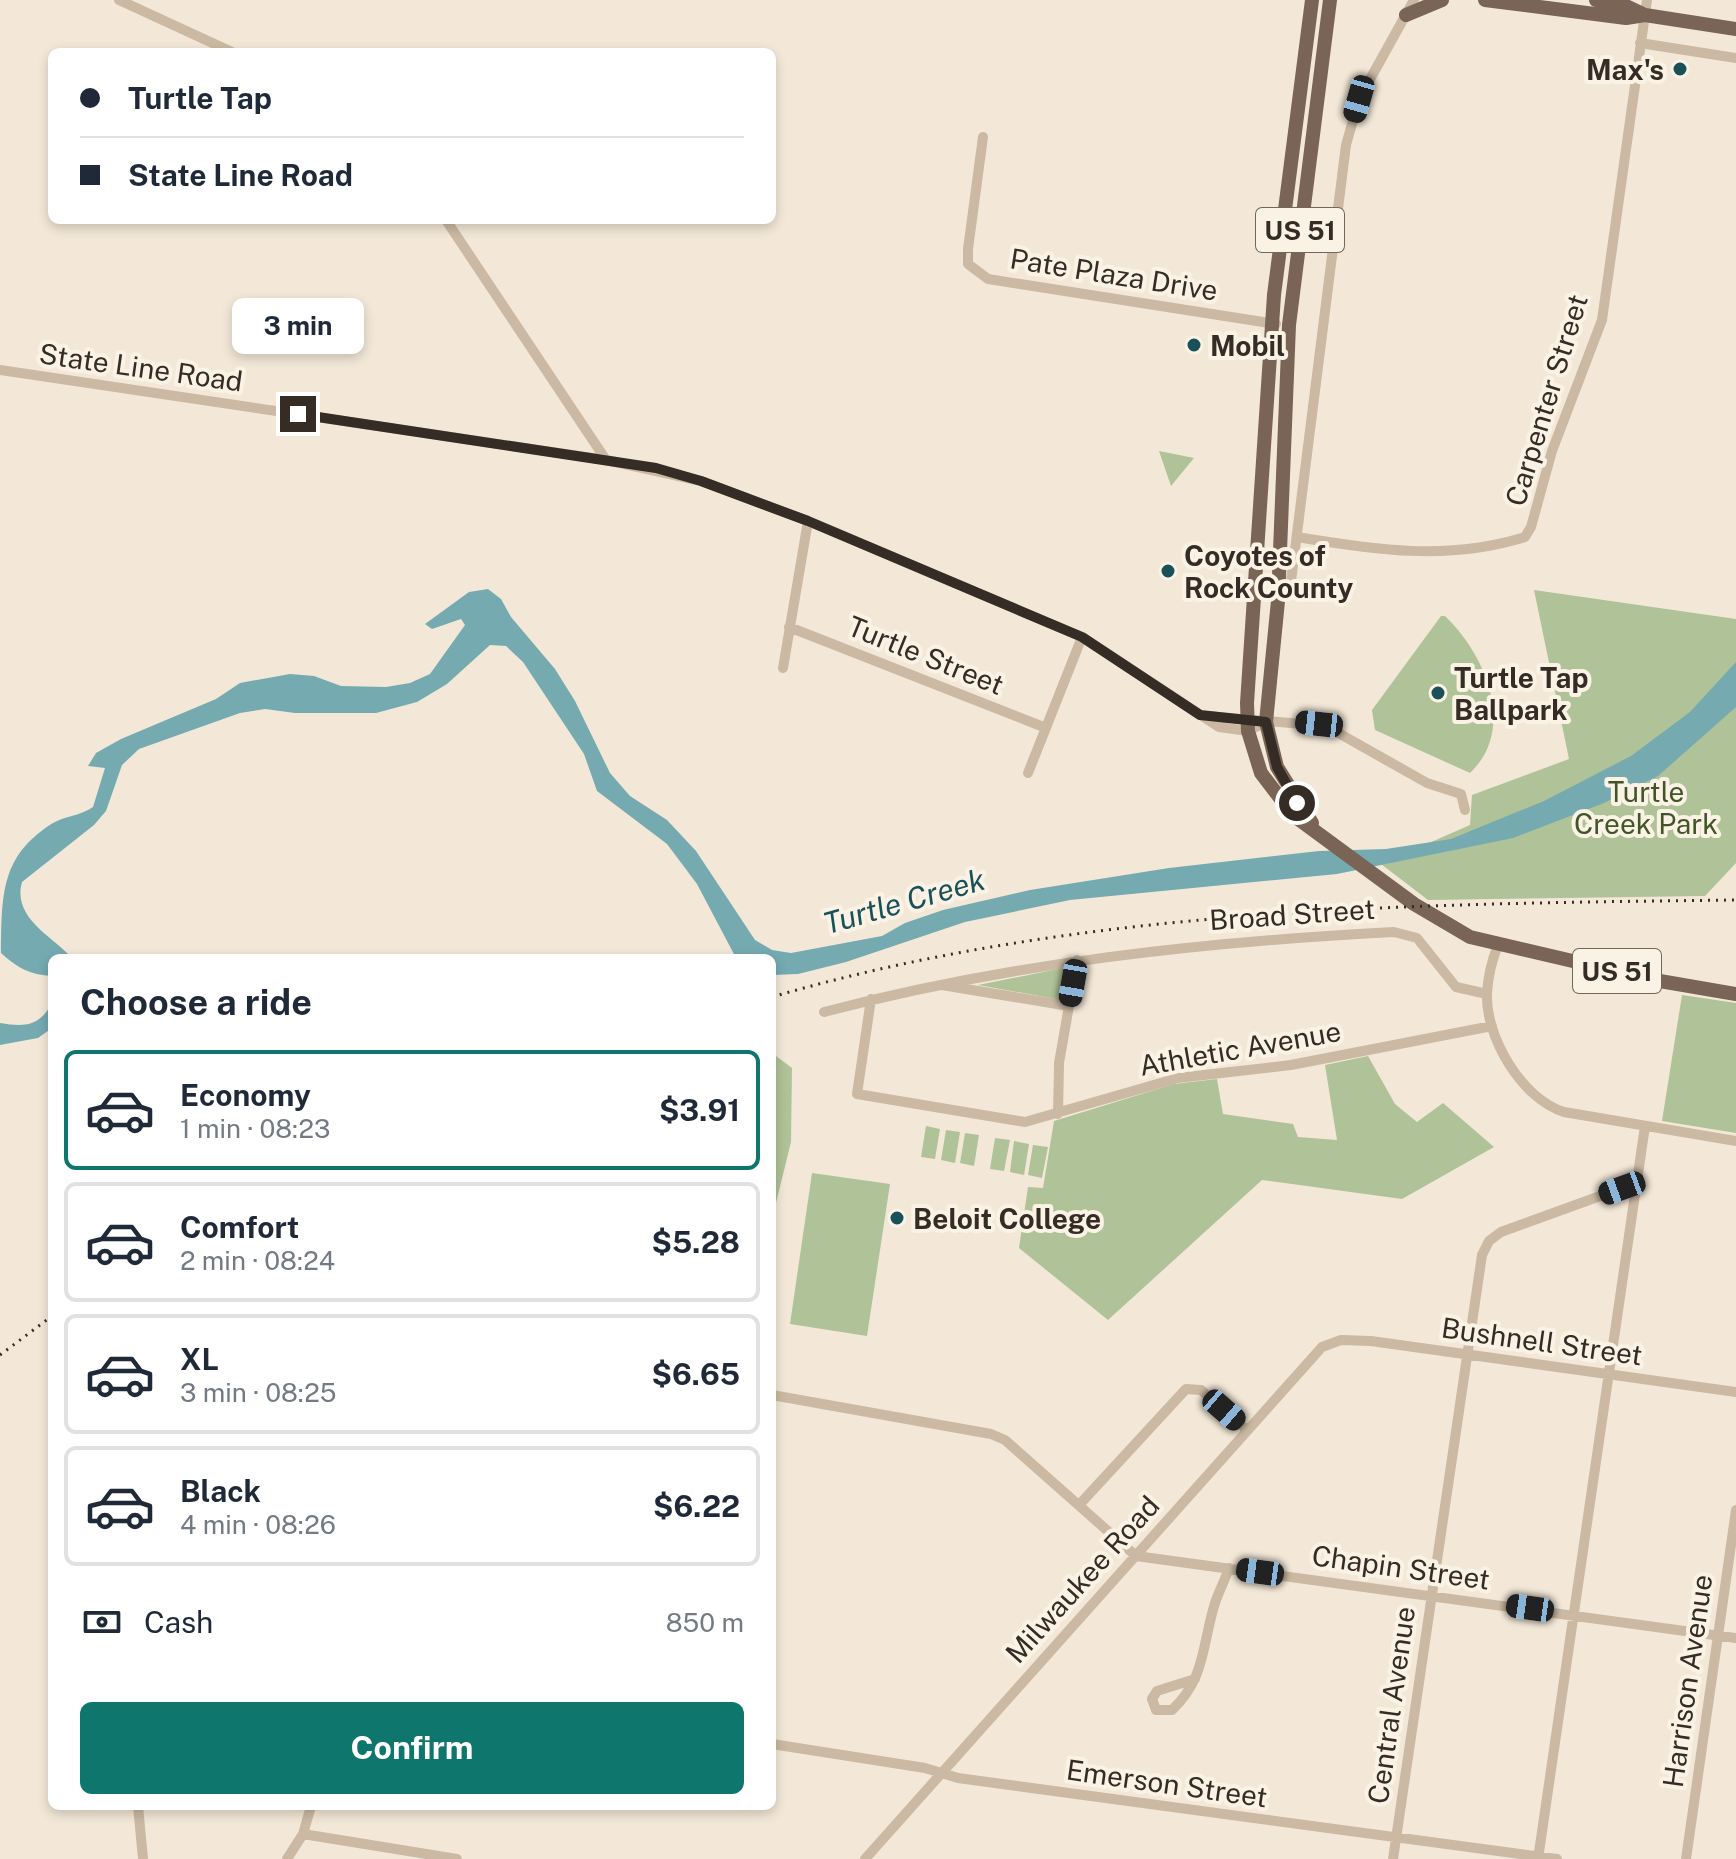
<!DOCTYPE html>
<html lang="en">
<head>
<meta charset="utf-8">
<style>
  body { margin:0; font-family:"Public Sans",sans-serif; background:#f2f2f3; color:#1f2937; height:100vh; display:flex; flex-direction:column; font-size:30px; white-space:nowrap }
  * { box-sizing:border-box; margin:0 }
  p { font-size:26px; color:#747a83 }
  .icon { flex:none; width:44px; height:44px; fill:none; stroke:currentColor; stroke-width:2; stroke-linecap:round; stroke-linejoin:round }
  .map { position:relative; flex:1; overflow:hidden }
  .drawer { position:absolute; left:48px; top:954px; width:728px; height:856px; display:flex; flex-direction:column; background:#fff; border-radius:12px; box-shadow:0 4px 12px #0003 }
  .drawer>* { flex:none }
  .top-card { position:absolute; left:48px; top:48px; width:728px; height:176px; border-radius:12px; box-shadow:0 4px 12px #0003; display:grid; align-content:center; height:176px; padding:0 32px; background:#fff }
  .end { position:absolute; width:36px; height:36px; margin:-18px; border:10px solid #362c26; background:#fff; box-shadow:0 0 0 4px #fff }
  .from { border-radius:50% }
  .bubble { position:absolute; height:56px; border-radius:12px; background:#fff; box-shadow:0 4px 12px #0003; font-size:26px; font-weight:700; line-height:56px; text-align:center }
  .car { position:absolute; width:24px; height:48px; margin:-24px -12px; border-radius:10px; box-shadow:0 0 6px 2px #0007; background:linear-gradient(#222 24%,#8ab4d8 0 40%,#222 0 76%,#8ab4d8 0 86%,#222 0) }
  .top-card b { display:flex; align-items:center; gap:28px; height:76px; font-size:30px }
  .top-card b+b { border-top:2px solid #e0e1e3 }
  .top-card i { width:20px; height:20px; background:#1f2937 }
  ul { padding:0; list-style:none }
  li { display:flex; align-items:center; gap:24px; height:120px; margin:0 16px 12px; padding:0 16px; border:4px solid #e0e1e3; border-radius:12px }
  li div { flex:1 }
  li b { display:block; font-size:30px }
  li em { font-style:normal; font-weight:700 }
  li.selected { border-color:#0f766e }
  li>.icon { width:72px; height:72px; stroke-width:1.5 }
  h2 { padding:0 32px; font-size:36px; line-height:96px }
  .pay { display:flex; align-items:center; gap:20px; height:88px; padding:0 32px; font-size:30px }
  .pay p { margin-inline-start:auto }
  .button { display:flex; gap:16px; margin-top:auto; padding:16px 32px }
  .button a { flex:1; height:92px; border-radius:12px; background:#0f766e; color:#fff; font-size:32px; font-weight:700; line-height:92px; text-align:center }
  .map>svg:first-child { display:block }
</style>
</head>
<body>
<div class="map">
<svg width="1736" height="1859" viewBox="0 0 1736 1859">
  <rect width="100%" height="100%" fill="#f3e8d8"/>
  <path fill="#b0c297" d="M 1159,451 L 1194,458 L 1171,486 Z
    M 1534,590 L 1736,619 L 1736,863 L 1705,896 L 1428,900 L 1381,864 L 1470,825 L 1472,795 L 1569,759 Z
    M 1441,616 L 1445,616 C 1484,653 1518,727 1470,773 L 1375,730 L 1372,710 Z
    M 1063,968 L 1070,974 L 1062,1000 L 978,985 Z
    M 1682,995 L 1736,1003 L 1736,1133 L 1662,1121 Z
    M 772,1053 L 792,1068 L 791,1142 L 776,1203 L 772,1204 Z
    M 1368,1056 L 1395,1104 L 1417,1122 L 1443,1103 L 1494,1147 L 1402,1199 L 1262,1180 L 1108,1320 L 1019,1248 L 1028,1187 L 1043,1188 L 1054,1121 L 1174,1084 L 1217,1079 L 1223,1114 L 1293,1124 L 1298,1137 L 1337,1140 L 1325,1065 Z
    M 926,1126 L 940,1129 L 935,1159 L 921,1157 Z
    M 946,1130 L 960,1132 L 955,1163 L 941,1160 Z
    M 965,1133 L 979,1135 L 974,1166 L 960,1163 Z
    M 995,1138 L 1010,1140 L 1004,1171 L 990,1169 Z
    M 1014,1141 L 1029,1144 L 1024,1175 L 1010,1172 Z
    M 1033,1145 L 1048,1147 L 1042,1178 L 1028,1175 Z
    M 812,1173 L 890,1184 L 867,1336 L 790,1324 Z"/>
  <path fill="#75aab1" d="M 488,589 L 501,599 L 511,617 L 555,669 L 575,701 L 610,773 L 630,796 L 667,820 L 696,851 L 755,940 L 772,950 L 791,953 L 882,936 L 905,923 L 943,910 L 1030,890 L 1169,868 L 1319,851 L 1386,849 L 1451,839 L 1544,801 L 1631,756 L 1690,712 L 1736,662 L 1736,707 L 1658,776 L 1604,803 L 1513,838 L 1337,874 L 1070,900 L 965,922 L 846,962 L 798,974 L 772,975 L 772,958 L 736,958 L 697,884 L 667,844 L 597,791 L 584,754 L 523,662 L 506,646 L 490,645 L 447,684 L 417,702 L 376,713 L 295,713 L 265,709 L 240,713 L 139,749 L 122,765 L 106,811 L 94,825 L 22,882 C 12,918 52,936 72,958 L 52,958 L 52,976 C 30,975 16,967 1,953 C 2,895 0,856 53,823 C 65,816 80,816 93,807 L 105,768 L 88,766 L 96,753 L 121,739 L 216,699 L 240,683 L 290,674 L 314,676 L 341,686 L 386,687 L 410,683 L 430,674 L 465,625 L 461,619 L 432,629 L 425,624 L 469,592 Z
    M 52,1003 L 52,1028 L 38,1038 L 0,1045 L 0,1023 C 24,1027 39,1027 52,1003 Z"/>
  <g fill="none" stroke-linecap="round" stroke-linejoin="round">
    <path stroke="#cbb9a3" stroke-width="10" d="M 119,0 L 232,52
      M 1640,43 L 1736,58
      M 983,137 L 968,249 L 968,264 L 988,279 L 1276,324
      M 446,220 L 606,460
      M 0,370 L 606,460 L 701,481 L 808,521 L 1082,637 L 1219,727 L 1248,731 L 1266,722
      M 1297,537 C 1375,550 1448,561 1525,537 L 1531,527 L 1552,451 L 1602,320 L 1647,0
      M 1278,601 L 1290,589 L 1346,145 L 1359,99 L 1414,0
      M 789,627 L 1046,728
      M 783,668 L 808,521
      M 1206,716 L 1326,726 L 1427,783 L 1461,794 L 1465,810
      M 1028,773 L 1082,637
      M 1498,945 C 1492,960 1488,977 1487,993 C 1485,1037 1522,1099 1564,1112 L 1736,1141
      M 942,985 L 1069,1006
      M 871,999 L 857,1094 L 1025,1122 L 1178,1078 L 1291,1065 L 1492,1026
      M 824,1012 C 1010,963 1201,942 1394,932 L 1417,938 L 1456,987 L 1487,994
      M 1058,1114 L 1059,1063 L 1077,960
      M 772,1395 L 991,1434 L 1005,1440 L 1136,1556 L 1736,1638
      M 1079,1505 L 1186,1389 L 1201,1390 L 1247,1430
      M 1195,1679 L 1157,1691 L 1152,1699 L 1156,1710 L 1172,1710 C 1206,1678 1202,1644 1215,1603 C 1219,1591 1225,1580 1229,1568
      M 772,1744 L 925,1768 L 958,1778 L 1557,1859
      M 138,1806 L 143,1859
      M 303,1834 L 457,1859
      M 287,1859 L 303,1834 L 311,1806
      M 865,1859 L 1322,1347 L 1341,1340 L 1371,1341 L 1736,1392
      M 1393,1859 L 1482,1255 L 1489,1241 L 1501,1232 L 1636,1183
      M 1538,1859 L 1645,1126
      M 1686,1859 L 1736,1510"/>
    <path stroke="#796456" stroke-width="14" d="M 1312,0 L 1274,295 L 1247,703 L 1248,731 L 1261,773 L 1293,815 L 1414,904 L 1470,937 L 1654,980 L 1736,994
      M 1485,0 L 1626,18 L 1645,15 L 1736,29
      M 1596,0 L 1626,6 L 1645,15
      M 1406,15 L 1442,0
      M 1312,823 L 1277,767 L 1266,722 L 1278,601 L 1289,325 L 1330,0"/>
    <path stroke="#362c26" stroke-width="3" stroke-dasharray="2 6" stroke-linecap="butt" d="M 772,997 C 1084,906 1413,904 1736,900
      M 0,1355 L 52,1316"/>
  </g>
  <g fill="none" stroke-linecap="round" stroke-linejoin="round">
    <path stroke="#362c26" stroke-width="10" d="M 298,414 L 656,468 L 701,481 L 808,521 L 1082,637 L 1200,715 L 1266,722 L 1277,767 L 1297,803"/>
  </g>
  <g fill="#195059" stroke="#faf2e4" stroke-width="3">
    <circle cx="1680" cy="69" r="8"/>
    <circle cx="1194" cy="345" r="8"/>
    <circle cx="1168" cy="571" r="8"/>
    <circle cx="1438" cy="693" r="8"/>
    <circle cx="897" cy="1218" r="8"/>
  </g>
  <g text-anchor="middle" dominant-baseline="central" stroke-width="8" stroke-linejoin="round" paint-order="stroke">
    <g fill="#faf2e4" stroke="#71675f" stroke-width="2">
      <rect x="1256" y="208" width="88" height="44" rx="6"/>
      <rect x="1573" y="949" width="88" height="44" rx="6"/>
    </g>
    <g font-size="26" font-weight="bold" fill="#362c26">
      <text x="1300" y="230">US 51</text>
      <text x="1617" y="971">US 51</text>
    </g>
    <g font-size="28" font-weight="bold" fill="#362c26" stroke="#faf2e4" text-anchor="start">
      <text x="1664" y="69" text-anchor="end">Max's</text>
      <text x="1210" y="345">Mobil</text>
      <text x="1184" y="555">Coyotes of<tspan x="1184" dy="32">Rock County</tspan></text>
      <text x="1454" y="677">Turtle Tap<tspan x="1454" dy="32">Ballpark</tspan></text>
      <text x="913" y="1218">Beloit College</text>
    </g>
    <g font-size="28" fill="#362c26" stroke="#faf2e4">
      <text transform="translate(1114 274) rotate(9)">Pate Plaza Drive</text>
      <text transform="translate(141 367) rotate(8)">State Line Road</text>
      <text transform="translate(1546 400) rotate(-73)">Carpenter Street</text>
      <text transform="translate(926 655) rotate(22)">Turtle Street</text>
      <text transform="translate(1292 914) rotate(-4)">Broad Street</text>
      <text transform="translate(1240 1048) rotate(-10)">Athletic Avenue</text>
      <text transform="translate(1542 1341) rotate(8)">Bushnell Street</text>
      <text transform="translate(1401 1567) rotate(8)">Chapin Street</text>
      <text transform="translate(1082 1579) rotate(-48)">Milwaukee Road</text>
      <text transform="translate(1687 1681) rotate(-82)">Harrison Avenue</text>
      <text transform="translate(1391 1705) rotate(-82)">Central Avenue</text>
      <text transform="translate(1167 1783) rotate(8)">Emerson Street</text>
    </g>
    <g font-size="28" fill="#415528" stroke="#faf2e4">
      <text x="1646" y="791">Turtle<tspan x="1646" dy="32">Creek Park</tspan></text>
    </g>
    <g font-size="30" font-style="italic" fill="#195059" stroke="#faf2e4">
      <text transform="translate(904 901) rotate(-16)">Turtle Creek</text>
    </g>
  </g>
</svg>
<i class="end from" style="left:1297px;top:803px"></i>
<i class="end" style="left:298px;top:414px"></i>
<div class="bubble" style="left:232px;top:298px;width:132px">3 min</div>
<i class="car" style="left:1359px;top:99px;rotate:196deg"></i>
<i class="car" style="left:1319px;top:724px;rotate:276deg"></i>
<i class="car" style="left:1073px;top:983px;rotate:190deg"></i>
<i class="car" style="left:1622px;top:1188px;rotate:250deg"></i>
<i class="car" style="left:1224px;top:1410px;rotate:131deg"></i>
<i class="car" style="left:1260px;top:1572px;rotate:278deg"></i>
<i class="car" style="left:1530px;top:1608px;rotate:278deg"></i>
<div class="top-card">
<b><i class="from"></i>Turtle Tap</b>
<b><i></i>State Line Road</b>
</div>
<section class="drawer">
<h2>Choose a ride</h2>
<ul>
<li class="selected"><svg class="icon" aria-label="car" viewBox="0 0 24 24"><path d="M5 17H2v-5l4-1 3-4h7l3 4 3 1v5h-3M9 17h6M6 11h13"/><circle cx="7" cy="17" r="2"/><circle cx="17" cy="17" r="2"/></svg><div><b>Economy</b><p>1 min · 08:23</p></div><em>$3.91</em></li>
<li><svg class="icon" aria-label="car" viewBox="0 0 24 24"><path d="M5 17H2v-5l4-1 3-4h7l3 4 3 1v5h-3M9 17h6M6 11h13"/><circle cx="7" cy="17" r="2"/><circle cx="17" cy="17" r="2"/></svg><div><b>Comfort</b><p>2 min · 08:24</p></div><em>$5.28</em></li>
<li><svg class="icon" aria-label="car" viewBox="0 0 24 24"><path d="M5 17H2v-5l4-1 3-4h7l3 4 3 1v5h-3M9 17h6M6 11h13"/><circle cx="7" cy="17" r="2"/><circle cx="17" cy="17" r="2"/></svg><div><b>XL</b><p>3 min · 08:25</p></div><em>$6.65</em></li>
<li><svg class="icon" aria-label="car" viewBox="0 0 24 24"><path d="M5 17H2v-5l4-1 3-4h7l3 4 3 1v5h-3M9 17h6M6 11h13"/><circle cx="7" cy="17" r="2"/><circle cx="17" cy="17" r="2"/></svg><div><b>Black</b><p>4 min · 08:26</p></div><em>$6.22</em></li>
</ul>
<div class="pay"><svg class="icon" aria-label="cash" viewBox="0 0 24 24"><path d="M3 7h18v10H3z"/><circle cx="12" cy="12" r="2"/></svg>Cash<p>850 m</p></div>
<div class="button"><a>Confirm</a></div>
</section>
</div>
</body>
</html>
